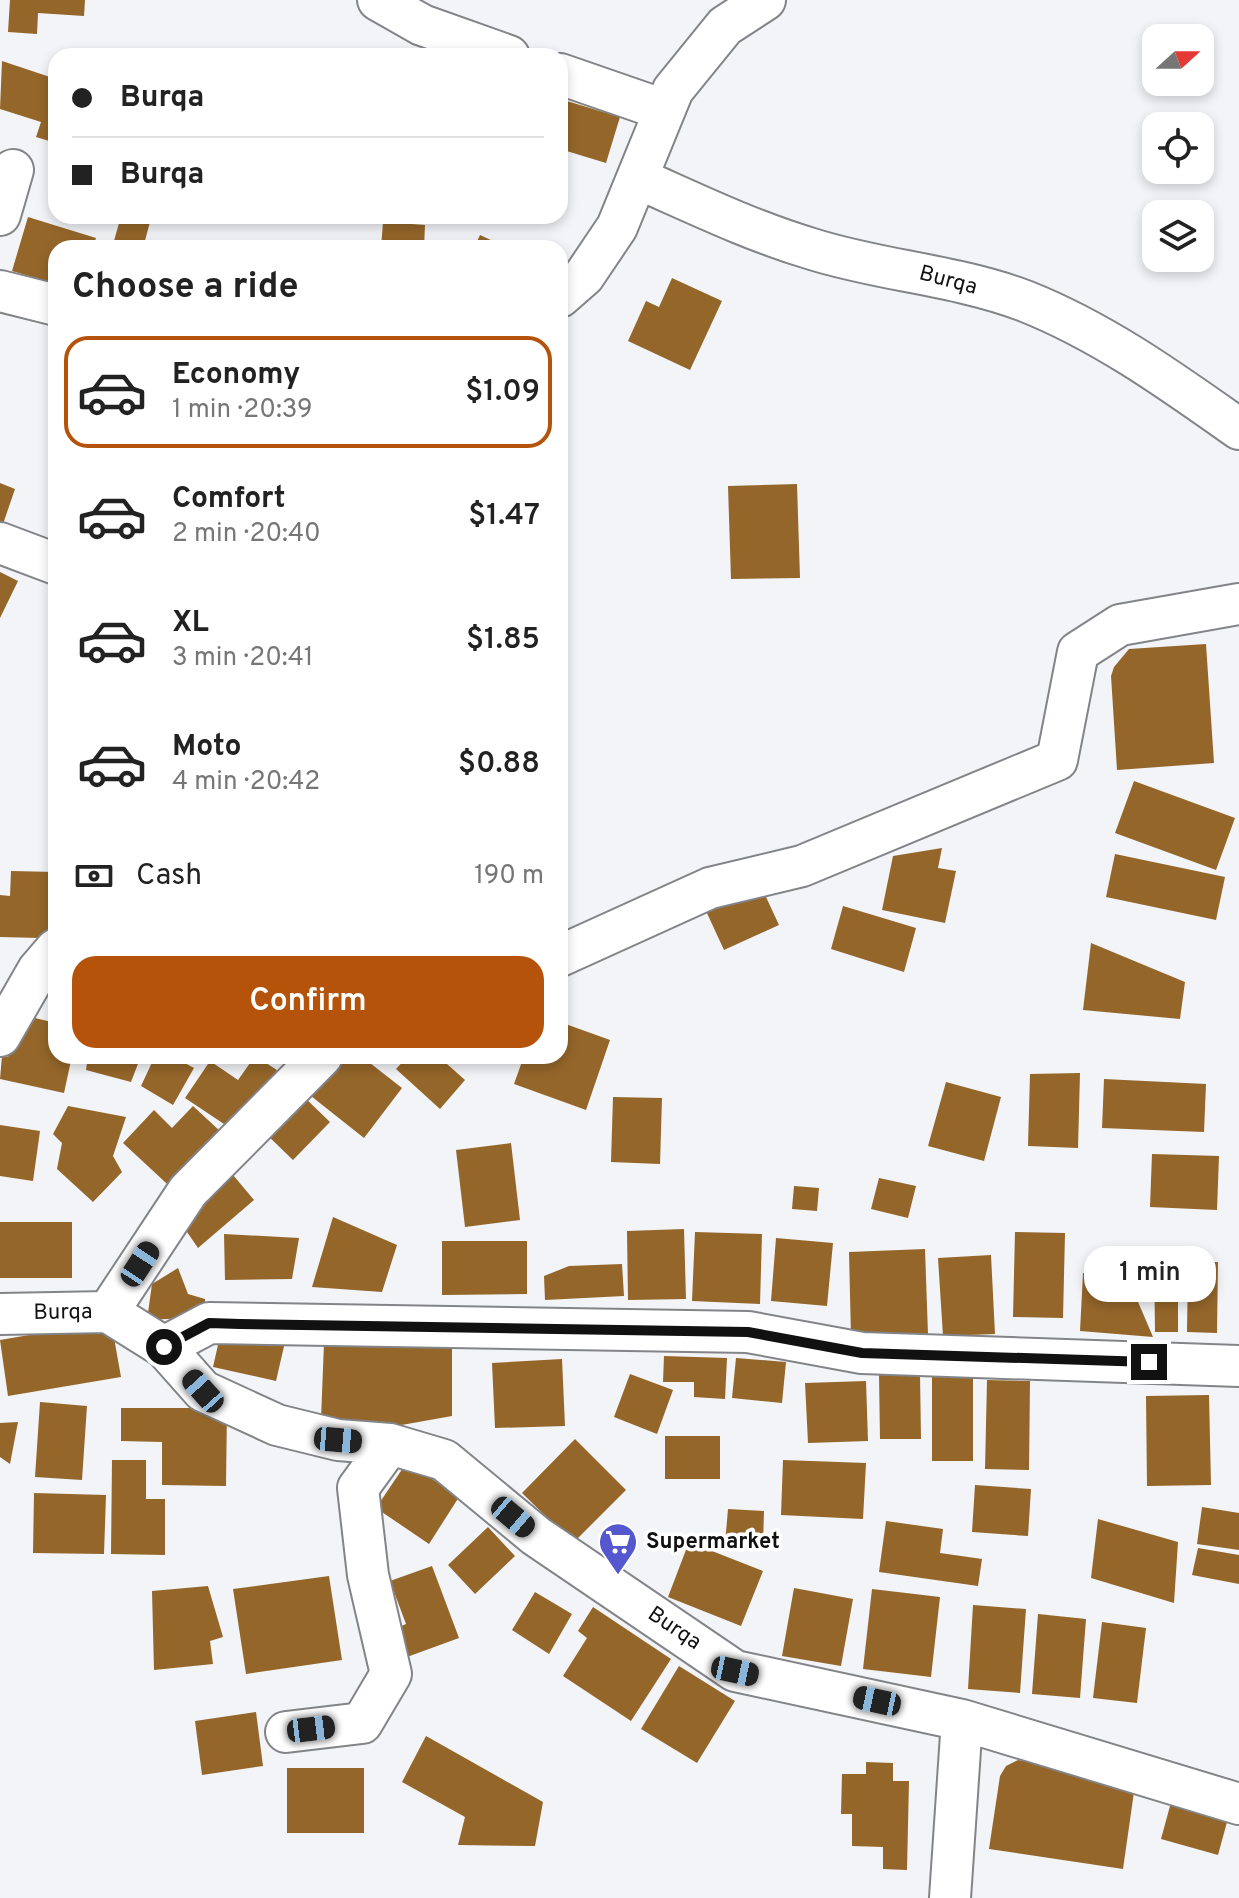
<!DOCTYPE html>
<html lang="en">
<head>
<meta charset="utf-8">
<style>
  body { margin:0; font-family:Overpass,sans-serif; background:#f6f6f6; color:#222; height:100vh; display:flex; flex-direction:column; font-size:30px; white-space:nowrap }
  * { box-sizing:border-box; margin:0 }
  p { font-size:26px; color:#767676 }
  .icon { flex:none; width:44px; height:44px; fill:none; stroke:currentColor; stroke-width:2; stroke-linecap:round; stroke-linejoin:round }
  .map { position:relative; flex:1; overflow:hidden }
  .drawer { position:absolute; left:48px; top:240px; width:520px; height:824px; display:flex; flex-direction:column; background:#fff; border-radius:24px; box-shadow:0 4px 12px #0003 }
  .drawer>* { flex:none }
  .guide { position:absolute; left:48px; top:48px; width:520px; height:176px; border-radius:24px; box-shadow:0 4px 12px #0003; display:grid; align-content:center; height:176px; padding:0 24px; background:#fff }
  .needle { width:52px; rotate:69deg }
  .fabs { position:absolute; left:1142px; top:24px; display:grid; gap:16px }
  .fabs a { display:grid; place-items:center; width:72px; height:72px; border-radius:16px; background:#fff; box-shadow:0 4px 12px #0003; font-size:40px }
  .end { position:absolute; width:36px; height:36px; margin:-18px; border:10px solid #111112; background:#fff; box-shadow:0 0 0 4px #fff }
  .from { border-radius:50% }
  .bubble { position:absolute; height:56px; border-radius:24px; background:#fff; box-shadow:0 4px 12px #0003; font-size:26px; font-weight:600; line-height:56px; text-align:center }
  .car { position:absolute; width:24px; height:48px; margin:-24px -12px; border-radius:10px; box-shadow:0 0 6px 2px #0007; background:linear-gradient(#222 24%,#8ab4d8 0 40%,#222 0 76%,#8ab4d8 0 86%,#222 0) }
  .guide b { display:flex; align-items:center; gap:28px; height:76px; font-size:30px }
  .guide b+b { border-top:2px solid #e0e0e0 }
  .guide i { width:20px; height:20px; background:#222 }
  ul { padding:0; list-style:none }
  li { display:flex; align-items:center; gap:24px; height:112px; margin:0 16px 12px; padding:0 8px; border:4px solid transparent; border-radius:24px }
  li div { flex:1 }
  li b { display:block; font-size:30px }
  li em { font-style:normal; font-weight:600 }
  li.selected { border-color:#b45309 }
  li>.icon { width:72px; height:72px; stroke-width:1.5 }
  h2 { padding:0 24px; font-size:36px; line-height:96px }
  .pay { display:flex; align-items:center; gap:20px; height:88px; padding:0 24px; font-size:30px }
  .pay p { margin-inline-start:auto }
  .action { display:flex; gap:16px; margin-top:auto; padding:16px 24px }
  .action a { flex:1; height:92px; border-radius:24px; background:#b45309; color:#fff; font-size:32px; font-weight:600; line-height:92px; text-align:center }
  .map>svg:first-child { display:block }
</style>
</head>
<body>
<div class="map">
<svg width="1239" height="1898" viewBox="0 0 1239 1898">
  <rect width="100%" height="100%" fill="#f2f4f7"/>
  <path fill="#94662a" d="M 10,0 L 85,0 L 84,16 L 38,13 L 37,34 L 8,32 Z
    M 2,61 L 56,79 L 56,143 L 36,137 L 41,122 L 0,109 Z
    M 560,99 L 620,117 L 606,163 L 560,149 Z
    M 121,216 L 150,222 L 143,248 L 112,248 Z
    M 28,217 L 96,238 L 93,248 L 56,248 L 56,284 L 12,271 Z
    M 383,222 L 425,225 L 424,248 L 381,248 Z
    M 480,235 L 508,248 L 474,248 Z
    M 672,278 L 722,301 L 690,370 L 628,341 L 646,301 L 659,307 Z
    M 0,483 L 15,489 L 3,524 L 0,523 Z
    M 797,484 L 800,578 L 731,579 L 728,486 Z
    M 0,572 L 18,581 L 0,618 Z
    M 1206,644 L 1214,763 L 1117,770 L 1111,676 L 1114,667 L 1129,649 Z
    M 1134,781 L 1235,818 L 1216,870 L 1115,833 Z
    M 942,848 L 938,868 L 956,871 L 945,923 L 882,910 L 893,856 Z
    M 1115,854 L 1225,877 L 1216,920 L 1106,897 Z
    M 11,871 L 56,872 L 56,921 L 39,938 L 0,937 L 0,895 L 10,896 Z
    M 761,886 L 779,925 L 724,950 L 706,911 Z
    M 843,906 L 916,928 L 904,972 L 831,949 Z
    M 1091,943 L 1185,982 L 1180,1019 L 1083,1010 Z
    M 18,1014 L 56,1023 L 56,1056 L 72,1056 L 64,1093 L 0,1079 L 2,1056 L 8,1057 Z
    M 560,1022 L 610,1040 L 586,1110 L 514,1084 L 524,1056 L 560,1056 Z
    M 88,1056 L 141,1056 L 131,1082 L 86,1070 Z
    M 155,1056 L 172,1056 L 194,1068 L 173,1105 L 141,1086 Z
    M 255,1056 L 277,1070 L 236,1132 L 185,1098 L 210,1061 L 238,1080 Z
    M 341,1056 L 361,1056 L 402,1088 L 364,1138 L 311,1096 Z
    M 408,1056 L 438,1056 L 465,1080 L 440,1109 L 396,1069 Z
    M 1080,1073 L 1078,1148 L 1028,1146 L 1030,1074 Z
    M 1104,1079 L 1206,1084 L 1204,1132 L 1102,1128 Z
    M 946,1082 L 1001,1097 L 984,1161 L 928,1146 Z
    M 302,1095 L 330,1122 L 293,1160 L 265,1133 Z
    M 613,1097 L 662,1098 L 660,1164 L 611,1162 Z
    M 68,1106 L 126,1117 L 113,1156 L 122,1172 L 93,1202 L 57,1169 L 62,1143 L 53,1134 Z
    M 193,1106 L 221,1132 L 179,1195 L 123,1143 L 154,1110 L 172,1128 Z
    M 0,1125 L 40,1131 L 33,1181 L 0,1176 Z
    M 511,1143 L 520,1220 L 465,1227 L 456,1150 Z
    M 1152,1154 L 1219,1156 L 1217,1210 L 1150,1207 Z
    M 223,1163 L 254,1200 L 198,1248 L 185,1229 Z
    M 879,1178 L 916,1186 L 908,1218 L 871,1209 Z
    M 794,1186 L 819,1188 L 817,1211 L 792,1209 Z
    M 333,1217 L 397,1245 L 382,1292 L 312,1287 Z
    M 0,1222 L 72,1222 L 72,1278 L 0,1278 Z
    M 684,1229 L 686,1299 L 628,1300 L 627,1231 Z
    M 695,1232 L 762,1234 L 760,1304 L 692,1301 Z
    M 1015,1232 L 1065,1233 L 1063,1318 L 1013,1317 Z
    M 224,1234 L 299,1238 L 292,1279 L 225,1280 Z
    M 776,1238 L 833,1243 L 827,1306 L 771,1301 Z
    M 442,1241 L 527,1241 L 527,1294 L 442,1295 Z
    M 925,1249 L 928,1334 L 851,1337 L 849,1252 Z
    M 1154,1254 L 1178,1254 L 1178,1332 L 1155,1332 Z
    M 991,1255 L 995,1334 L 943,1336 L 938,1258 Z
    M 1188,1262 L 1218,1262 L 1217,1333 L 1187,1332 Z
    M 622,1264 L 624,1296 L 545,1300 L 544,1276 L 569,1266 Z
    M 178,1268 L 188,1294 L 205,1299 L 206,1317 L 147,1320 L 152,1284 Z
    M 1083,1273 L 1127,1276 L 1153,1337 L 1080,1331 Z
    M 111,1321 L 121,1377 L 8,1396 L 0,1340 Z
    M 222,1327 L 285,1342 L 276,1381 L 213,1367 Z
    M 324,1343 L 452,1344 L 452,1416 L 396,1426 L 321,1419 Z
    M 664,1356 L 727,1358 L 725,1399 L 694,1397 L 694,1382 L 663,1382 Z
    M 736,1358 L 786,1362 L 782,1403 L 732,1398 Z
    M 562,1359 L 565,1426 L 495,1428 L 492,1363 Z
    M 630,1374 L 673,1390 L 657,1434 L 614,1417 Z
    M 920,1374 L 921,1439 L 880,1439 L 879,1375 Z
    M 932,1376 L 973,1376 L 973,1461 L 932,1461 Z
    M 987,1380 L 1030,1381 L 1029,1470 L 985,1469 Z
    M 866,1381 L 868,1441 L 808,1443 L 805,1383 Z
    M 1209,1395 L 1211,1485 L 1147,1486 L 1146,1396 Z
    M 40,1402 L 87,1406 L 82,1480 L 35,1477 Z
    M 121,1408 L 227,1408 L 226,1486 L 162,1485 L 162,1442 L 121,1441 Z
    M 18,1422 L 10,1464 L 0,1457 L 0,1423 Z
    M 665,1436 L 720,1436 L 720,1479 L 665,1479 Z
    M 575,1439 L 626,1490 L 573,1543 L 522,1493 Z
    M 112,1460 L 146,1460 L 146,1499 L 165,1499 L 165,1555 L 111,1554 Z
    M 783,1460 L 866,1463 L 863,1519 L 781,1515 Z
    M 407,1462 L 459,1497 L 429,1544 L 376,1508 Z
    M 975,1485 L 1031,1489 L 1028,1536 L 972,1532 Z
    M 34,1493 L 106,1495 L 104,1554 L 33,1553 Z
    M 1202,1507 L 1239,1513 L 1239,1550 L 1197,1544 Z
    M 728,1509 L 764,1511 L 763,1546 L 725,1544 Z
    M 1098,1519 L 1178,1542 L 1174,1603 L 1091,1578 Z
    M 886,1521 L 943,1529 L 940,1553 L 982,1559 L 978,1586 L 879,1572 Z
    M 488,1527 L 515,1556 L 475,1594 L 448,1565 Z
    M 689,1542 L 763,1571 L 741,1626 L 668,1597 Z
    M 1198,1548 L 1239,1555 L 1239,1584 L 1192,1575 Z
    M 432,1566 L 459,1638 L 407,1657 L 397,1628 L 406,1624 L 390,1581 Z
    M 329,1576 L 342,1660 L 246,1674 L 233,1589 Z
    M 208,1586 L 223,1637 L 210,1641 L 213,1664 L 154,1670 L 152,1591 Z
    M 794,1588 L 853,1599 L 841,1666 L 782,1656 Z
    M 872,1589 L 940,1597 L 931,1677 L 863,1669 Z
    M 535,1592 L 572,1614 L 549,1654 L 512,1630 Z
    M 973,1605 L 1026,1609 L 1020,1693 L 968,1689 Z
    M 593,1607 L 671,1659 L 631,1721 L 563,1676 L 587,1638 L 578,1631 Z
    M 1038,1614 L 1086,1619 L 1080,1698 L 1032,1694 Z
    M 1102,1622 L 1146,1628 L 1137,1703 L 1093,1698 Z
    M 679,1666 L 735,1701 L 697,1763 L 641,1729 Z
    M 256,1712 L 263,1766 L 202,1775 L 195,1721 Z
    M 426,1736 L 543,1802 L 535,1846 L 458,1845 L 465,1817 L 402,1782 Z
    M 1018,1760 L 1136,1778 L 1123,1869 L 989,1849 L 1000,1776 L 1006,1766 Z
    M 866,1762 L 893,1763 L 893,1781 L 909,1781 L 907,1870 L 883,1869 L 883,1847 L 852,1846 L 852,1814 L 841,1814 L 842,1774 L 866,1774 Z
    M 287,1768 L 364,1768 L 364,1833 L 287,1833 Z
    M 1173,1795 L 1230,1811 L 1218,1855 L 1161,1839 Z"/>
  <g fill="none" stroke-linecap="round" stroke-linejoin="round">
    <defs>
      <path id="street" d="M 378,0 L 422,25 L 509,56
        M 560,74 L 664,110
        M 637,178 C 694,203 751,231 812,249 C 881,271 957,275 1025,301 C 1103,332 1171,381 1239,429
        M 0,215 L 13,170
        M 0,291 L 56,305
        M 560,297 L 584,276 L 617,227 L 673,90 L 725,26 L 765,0
        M 0,543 L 56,564
        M 560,956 L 710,888 L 802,866 L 1057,760 L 1078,652 L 1120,625 L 1239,604
        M 0,1036 L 38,970 L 56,949
        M 108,1312 L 188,1191 L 322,1056
        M 0,1314 L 108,1312 L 164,1347 L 203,1391 L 277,1425 L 338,1440 L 390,1444 L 444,1460 L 536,1536 L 735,1671 L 962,1720 L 1239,1804
        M 164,1347 L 209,1323 L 748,1332 L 862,1353 L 1239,1366
        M 286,1732 L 362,1723 L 391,1674 L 368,1575 L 358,1488 L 390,1444
        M 950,1898 L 962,1720"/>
    </defs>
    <use href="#street" stroke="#838487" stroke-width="44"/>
    <use href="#street" stroke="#fff" stroke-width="40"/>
  </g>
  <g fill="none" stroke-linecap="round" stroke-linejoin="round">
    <path stroke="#111112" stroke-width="10" d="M 164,1347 L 209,1323 L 240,1324 L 748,1332 L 862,1353 L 1149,1362"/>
  </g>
  <defs>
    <symbol id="supermarket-pin" viewBox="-11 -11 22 30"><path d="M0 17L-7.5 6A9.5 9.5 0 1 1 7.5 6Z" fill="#5457cd" stroke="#fff"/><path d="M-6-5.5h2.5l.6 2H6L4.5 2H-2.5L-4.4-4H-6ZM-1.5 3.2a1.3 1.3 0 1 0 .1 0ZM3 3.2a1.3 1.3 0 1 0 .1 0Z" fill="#fff"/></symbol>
  </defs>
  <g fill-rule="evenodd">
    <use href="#supermarket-pin" x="596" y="1520" width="44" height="60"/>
  </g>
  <g text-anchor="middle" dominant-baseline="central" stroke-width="7" stroke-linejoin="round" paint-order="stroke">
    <g font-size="22" fill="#111112" stroke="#fff">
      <text transform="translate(948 281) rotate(15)">Burqa</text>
      <text transform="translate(63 1313) rotate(-1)">Burqa</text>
      <text transform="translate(674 1629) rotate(34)">Burqa</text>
    </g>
    <g font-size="22" font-weight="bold" fill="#111112" stroke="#fff" text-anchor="start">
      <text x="646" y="1542">Supermarket</text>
    </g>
  </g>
</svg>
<div class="fabs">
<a><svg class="needle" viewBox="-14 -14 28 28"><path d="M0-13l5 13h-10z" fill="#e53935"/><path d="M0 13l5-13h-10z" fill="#767676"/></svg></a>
<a><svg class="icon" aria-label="locate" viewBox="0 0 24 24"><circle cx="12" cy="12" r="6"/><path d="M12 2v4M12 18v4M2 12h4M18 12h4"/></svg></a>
<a><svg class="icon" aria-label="layers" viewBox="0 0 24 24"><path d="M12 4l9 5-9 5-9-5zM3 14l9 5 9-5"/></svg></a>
</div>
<i class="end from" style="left:164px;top:1347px"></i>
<i class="end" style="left:1149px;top:1362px"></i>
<div class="bubble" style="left:1084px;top:1246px;width:132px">1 min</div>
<i class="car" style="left:140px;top:1264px;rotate:33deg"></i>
<i class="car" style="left:203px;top:1391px;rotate:318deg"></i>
<i class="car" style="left:338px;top:1440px;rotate:95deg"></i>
<i class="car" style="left:513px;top:1517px;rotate:130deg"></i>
<i class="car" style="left:735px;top:1671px;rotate:102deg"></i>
<i class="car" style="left:877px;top:1701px;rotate:282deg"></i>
<i class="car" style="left:311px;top:1729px;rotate:83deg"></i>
<div class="guide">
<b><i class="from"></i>Burqa</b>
<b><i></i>Burqa</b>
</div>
<section class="drawer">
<h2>Choose a ride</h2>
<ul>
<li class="selected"><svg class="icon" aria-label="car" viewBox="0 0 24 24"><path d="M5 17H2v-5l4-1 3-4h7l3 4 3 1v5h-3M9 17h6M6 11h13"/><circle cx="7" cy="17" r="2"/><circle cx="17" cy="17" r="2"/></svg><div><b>Economy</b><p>1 min · 20:39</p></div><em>$1.09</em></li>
<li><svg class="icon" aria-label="car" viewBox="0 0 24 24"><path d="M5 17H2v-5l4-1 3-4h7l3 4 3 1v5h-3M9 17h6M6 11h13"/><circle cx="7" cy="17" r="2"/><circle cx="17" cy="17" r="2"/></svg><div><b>Comfort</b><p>2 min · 20:40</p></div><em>$1.47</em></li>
<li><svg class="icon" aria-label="car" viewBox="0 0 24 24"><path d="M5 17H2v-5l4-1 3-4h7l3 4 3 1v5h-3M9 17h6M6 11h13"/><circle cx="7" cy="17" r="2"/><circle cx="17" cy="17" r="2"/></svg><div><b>XL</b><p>3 min · 20:41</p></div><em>$1.85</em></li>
<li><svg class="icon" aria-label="car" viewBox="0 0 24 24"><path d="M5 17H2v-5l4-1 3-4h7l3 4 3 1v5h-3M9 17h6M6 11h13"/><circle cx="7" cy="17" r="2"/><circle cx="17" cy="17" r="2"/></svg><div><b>Moto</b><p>4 min · 20:42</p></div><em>$0.88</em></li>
</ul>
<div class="pay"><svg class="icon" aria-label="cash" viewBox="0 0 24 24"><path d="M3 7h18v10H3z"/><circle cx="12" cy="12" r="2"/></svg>Cash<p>190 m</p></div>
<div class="action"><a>Confirm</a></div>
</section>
</div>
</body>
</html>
